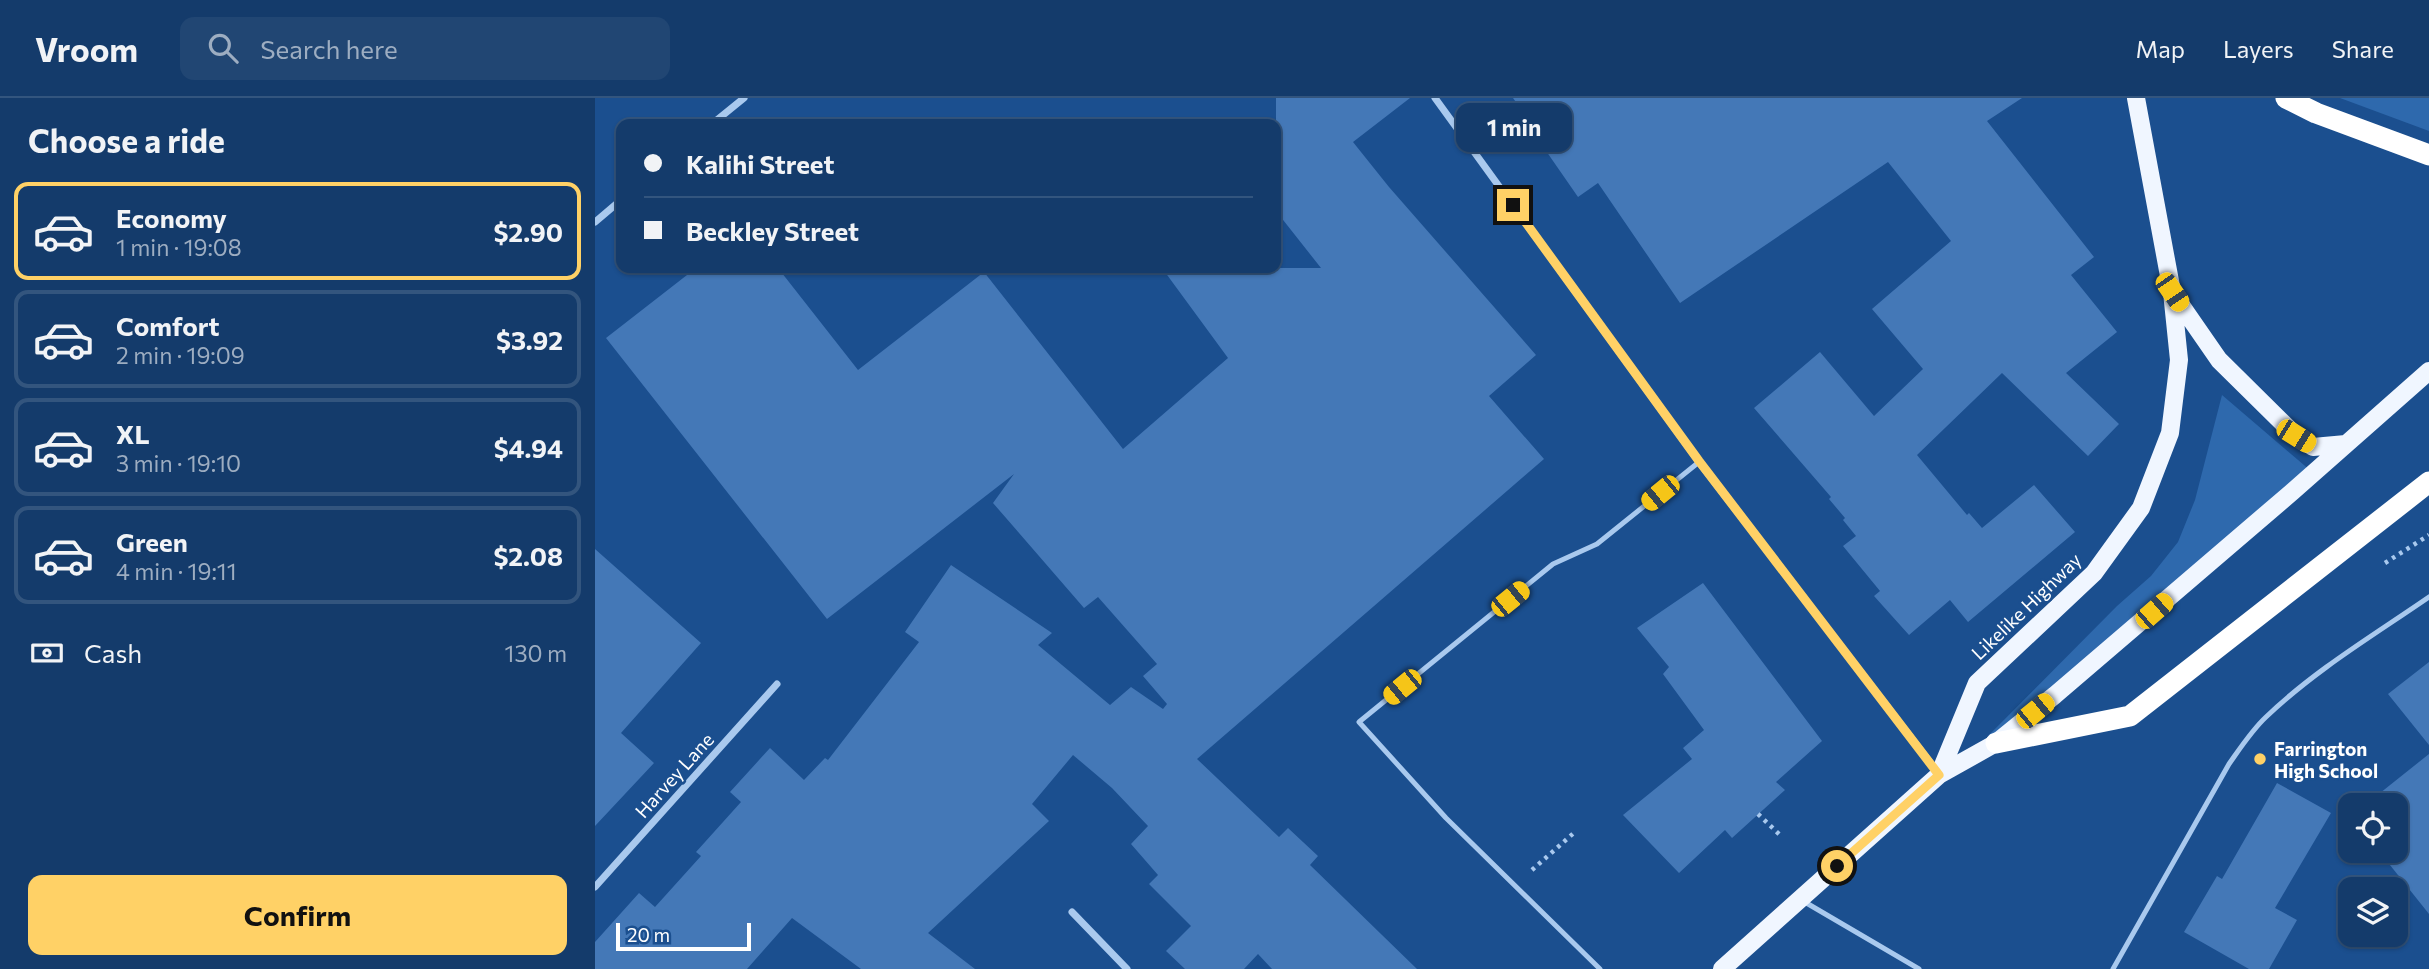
<!DOCTYPE html>
<html lang="en">
<head>
<meta charset="utf-8">
<style>
  body { margin:0; font-family:Commissioner,sans-serif; background:#214673; color:#f1f3f6; height:100vh; display:flex; flex-direction:column; font-size:26px; white-space:nowrap }
  * { box-sizing:border-box; margin:0 }
  p { font-size:23px; color:#9dadc1 }
  .icon { flex:none; width:38px; height:38px; fill:none; stroke:currentColor; stroke-width:2; stroke-linecap:round; stroke-linejoin:round }
  .map { position:relative; flex:1; overflow:hidden }
  .drawer { display:flex; flex-direction:column; background:#143b6b; width:595px }
  .drawer>* { flex:none }
  .banner { position:absolute; left:21px; top:21px; width:665px; height:154px; border-radius:14px; box-shadow:0 2px 5px #0004,0 0 0 2px #33557e; display:grid; align-content:center; height:154px; padding:0 28px; background:#143b6b }
  .fabs { position:absolute; left:1743px; top:695px; display:grid; gap:14px }
  .fabs a { display:grid; place-items:center; width:70px; height:70px; border-radius:14px; background:#143b6b; box-shadow:0 2px 5px #0004,0 0 0 2px #33557e; font-size:35px }
  .scale { position:absolute; left:21px; bottom:18px; width:135px; box-sizing:border-box; padding-left:7px; border:4px solid #fff; border-top:0; font-size:19px; line-height:24px; white-space:nowrap; color:#fff; -webkit-text-stroke:5px #1b4f8f; paint-order:stroke }
  .end { position:absolute; width:32px; height:32px; margin:-16px; border:9px solid #ffd166; background:#111; box-shadow:0 0 0 4px #111 }
  .from { border-radius:50% }
  .bubble { position:absolute; height:49px; border-radius:14px; background:#143b6b; box-shadow:0 2px 5px #0004,0 0 0 2px #33557e; font-size:23px; font-weight:700; line-height:49px; text-align:center }
  .car { position:absolute; width:21px; height:42px; margin:-21px -10px; border-radius:9px; box-shadow:0 0 5px 2px #0007; background:linear-gradient(#f5c518 24%,#345 0 40%,#f5c518 0 76%,#345 0 86%,#f5c518 0) }
  .banner b { display:flex; align-items:center; gap:24px; height:66px; font-size:26px }
  .banner b+b { border-top:2px solid #33557e }
  .banner i { width:18px; height:18px; background:#f1f3f6 }
  ul { padding:0; list-style:none }
  li { display:flex; align-items:center; gap:21px; height:98px; margin:0 14px 10px; padding:0 14px; border:4px solid #33557e; border-radius:14px }
  li div { flex:1 }
  li b { display:block; font-size:26px }
  li em { font-style:normal; font-weight:700 }
  li.active { border-color:#ffd166 }
  li>.icon { width:63px; height:63px; stroke-width:1.5 }
  h2 { padding:0 28px; font-size:32px; line-height:84px }
  .pay { display:flex; align-items:center; gap:18px; height:77px; padding:0 28px; font-size:26px }
  .pay p { margin-inline-start:auto }
  .primary-button { display:flex; gap:14px; margin-top:auto; padding:14px 28px }
  .primary-button a { flex:1; height:80px; border-radius:14px; background:#ffd166; color:#111; font-size:28px; font-weight:700; line-height:80px; text-align:center }
  header { display:flex; align-items:center; gap:42px; box-sizing:border-box; height:98px; padding:0 35px; background:#143b6b; border-bottom:2px solid #33557e }
  header strong { font-size:33px }
  nav { display:flex; gap:38px; margin-inline-start:auto; font-size:24px }
  .search { width:490px; height:63px; background:#214673; display:flex; align-items:center; gap:18px; box-sizing:border-box; padding:0 24px; border-radius:14px; color:#9dadc1; font-size:26px }
  main { display:flex; flex:1; min-height:0 }
  .map>svg:first-child { display:block }
</style>
</head>
<body>
<header>
<strong>Vroom</strong>
<div class="search"><svg class="icon" aria-label="search" viewBox="0 0 24 24"><circle cx="10" cy="10" r="6"/><path d="M15 15l6 6"/></svg>Search here</div>
<nav><a>Map</a><a>Layers</a><a>Share</a></nav>
</header>
<main>
<section class="drawer">
<h2>Choose a ride</h2>
<ul>
<li class="active"><svg class="icon" aria-label="car" viewBox="0 0 24 24"><path d="M5 17H2v-5l4-1 3-4h7l3 4 3 1v5h-3M9 17h6M6 11h13"/><circle cx="7" cy="17" r="2"/><circle cx="17" cy="17" r="2"/></svg><div><b>Economy</b><p>1 min · 19:08</p></div><em>$2.90</em></li>
<li><svg class="icon" aria-label="car" viewBox="0 0 24 24"><path d="M5 17H2v-5l4-1 3-4h7l3 4 3 1v5h-3M9 17h6M6 11h13"/><circle cx="7" cy="17" r="2"/><circle cx="17" cy="17" r="2"/></svg><div><b>Comfort</b><p>2 min · 19:09</p></div><em>$3.92</em></li>
<li><svg class="icon" aria-label="car" viewBox="0 0 24 24"><path d="M5 17H2v-5l4-1 3-4h7l3 4 3 1v5h-3M9 17h6M6 11h13"/><circle cx="7" cy="17" r="2"/><circle cx="17" cy="17" r="2"/></svg><div><b>XL</b><p>3 min · 19:10</p></div><em>$4.94</em></li>
<li><svg class="icon" aria-label="car" viewBox="0 0 24 24"><path d="M5 17H2v-5l4-1 3-4h7l3 4 3 1v5h-3M9 17h6M6 11h13"/><circle cx="7" cy="17" r="2"/><circle cx="17" cy="17" r="2"/></svg><div><b>Green</b><p>4 min · 19:11</p></div><em>$2.08</em></li>
</ul>
<div class="pay"><svg class="icon" aria-label="cash" viewBox="0 0 24 24"><path d="M3 7h18v10H3z"/><circle cx="12" cy="12" r="2"/></svg>Cash<p>130 m</p></div>
<div class="primary-button"><a>Confirm</a></div>
</section>
<div class="map">
<svg width="1834" height="871" viewBox="0 0 1834 871">
  <rect width="100%" height="100%" fill="#1b4f8f"/>
  <path fill="#2e69ad" d="M 1745,0 L 1834,0 L 1834,33 Z
    M 1627,297 L 1723,379 L 1423,635 L 1393,638 L 1522,508 L 1556,478 L 1583,444 L 1600,402 Z"/>
  <path fill="#4478b7" d="M 681,0 L 815,0 L 758,44 L 794,89 L 941,257 L 894,298 L 949,361 L 602,661 L 684,739 L 693,730 L 723,758 L 715,767 L 822,871 L 677,871 L 663,856 L 649,871 L 590,871 L 571,853 L 596,828 L 554,786 L 563,777 L 536,746 L 553,728 L 517,690 L 478,657 L 437,706 L 454,723 L 333,835 L 380,871 L 266,871 L 197,820 L 152,871 L 0,871 L 0,844 L 44,795 L 60,809 L 106,758 L 101,754 L 146,704 L 135,694 L 175,650 L 209,682 L 230,660 L 233,662 L 324,544 L 310,534 L 356,467 L 457,535 L 443,547 L 515,607 L 536,589 L 568,611 L 572,606 L 548,578 L 562,566 L 503,499 L 489,510 L 398,405 L 419,376 L 232,521 L 11,240 L 101,170 L 183,170 L 263,272 L 389,174 L 528,351 L 633,260 L 567,170 L 726,170 L 681,113 Z
    M 918,0 L 1427,0 L 1392,23 L 1499,159 L 1476,177 L 1522,234 L 1471,275 L 1524,326 L 1493,358 L 1407,275 L 1322,357 L 1372,417 L 1374,415 L 1387,430 L 1439,387 L 1480,434 L 1373,524 L 1355,502 L 1314,537 L 1279,498 L 1285,493 L 1248,448 L 1261,438 L 1248,422 L 1250,420 L 1234,401 L 1236,399 L 1159,310 L 1225,254 L 1279,318 L 1328,271 L 1277,211 L 1356,143 L 1293,64 L 1085,205 L 1003,85 L 983,99 L 940,37 L 943,35 Z
    M 0,451 L 106,545 L 26,635 L 59,665 L 0,728 Z
    M 1108,485 L 1227,643 L 1181,684 L 1190,692 L 1137,740 L 1130,732 L 1084,775 L 1028,717 L 1097,661 L 1088,650 L 1109,632 L 1068,576 L 1074,569 L 1042,530 Z
    M 1834,564 L 1834,647 L 1793,596 Z
    M 1834,656 L 1834,816 L 1783,752 L 1801,752 L 1801,707 L 1770,707 Z
    M 1682,685 L 1736,715 L 1680,810 L 1702,822 L 1674,871 L 1654,871 L 1589,834 L 1622,778 L 1627,781 Z"/>
  <g fill="none" stroke-linecap="round" stroke-linejoin="round">
    <path stroke="#a9c9ee" stroke-width="4.5" stroke-dasharray="3.5 5" stroke-linecap="butt" d="M 1790,465 L 1834,437
      M 1163,716 L 1185,737
      M 937,772 L 981,733"/>
    <path stroke="#a9c9ee" stroke-width="5" d="M 1208,803 L 1324,871
      M 1005,871 L 851,720 L 764,624 L 958,466 L 1002,446 L 1104,364
      M 1518,871 L 1634,666 C 1646,649 1657,632 1671,619 C 1720,572 1779,537 1834,499"/>
    <path stroke="#a9c9ee" stroke-width="7" d="M 840,0 L 1104,364 L 1344,676
      M 117,26 L 149,0
      M 0,124 L 26,102
      M 0,789 L 182,586
      M 477,814 L 532,871"/>
    <path stroke="#f0f6ff" stroke-width="18" d="M 1579,197 L 1624,262 L 1701,338 L 1718,349 L 1751,346
      M 1344,677 L 1382,585 L 1499,475 L 1546,410 L 1575,335 L 1584,262 L 1577,194 L 1541,0
      M 1127,871 L 1344,677 L 1401,645 L 1460,597 L 1697,394 L 1834,273"/>
    <path stroke="#fff" stroke-width="21" d="M 1691,0 L 1721,15 L 1834,57
      M 1401,645 L 1535,618 L 1834,384"/>
  </g>
  <g fill="none" stroke-linecap="round" stroke-linejoin="round">
    <path stroke="#ffd166" stroke-width="9" d="M 918,107 L 1104,363 L 1344,677 L 1242,768"/>
  </g>
  <circle fill="#ffd166" stroke="#1b4f8f" stroke-width="2.5" cx="1665" cy="661" r="7"/>
  <g text-anchor="middle" dominant-baseline="central" stroke-width="5" stroke-linejoin="round" paint-order="stroke">
    <g font-size="19" fill="#fff" stroke="#1b4f8f">
      <text transform="translate(1431 508) rotate(-44)">Likelike Highway</text>
      <text transform="translate(79 677) rotate(-48)">Harvey Lane</text>
    </g>
    <g font-size="19" font-weight="bold" fill="#fff" stroke="#1b4f8f" text-anchor="start">
      <text x="1679" y="650">Farrington<tspan x="1679" dy="22">High School</tspan></text>
    </g>
  </g>
</svg>
<div class="fabs">
<a><svg class="icon" aria-label="locate" viewBox="0 0 24 24"><circle cx="12" cy="12" r="6"/><path d="M12 2v4M12 18v4M2 12h4M18 12h4"/></svg></a>
<a><svg class="icon" aria-label="layers" viewBox="0 0 24 24"><path d="M12 4l9 5-9 5-9-5zM3 14l9 5 9-5"/></svg></a>
</div>
<div class="scale">20 m</div>
<i class="end from" style="left:1242px;top:768px"></i>
<i class="end" style="left:918px;top:107px"></i>
<div class="bubble" style="left:861px;top:5px;width:116px">1 min</div>
<i class="car" style="left:1577px;top:194px;rotate:146deg"></i>
<i class="car" style="left:1701px;top:338px;rotate:122deg"></i>
<i class="car" style="left:1065px;top:395px;rotate:231deg"></i>
<i class="car" style="left:915px;top:501px;rotate:51deg"></i>
<i class="car" style="left:1559px;top:513px;rotate:49deg"></i>
<i class="car" style="left:807px;top:589px;rotate:231deg"></i>
<i class="car" style="left:1440px;top:613px;rotate:51deg"></i>
<div class="banner">
<b><i class="from"></i>Kalihi Street</b>
<b><i></i>Beckley Street</b>
</div>
</div>
</main>
</body>
</html>
